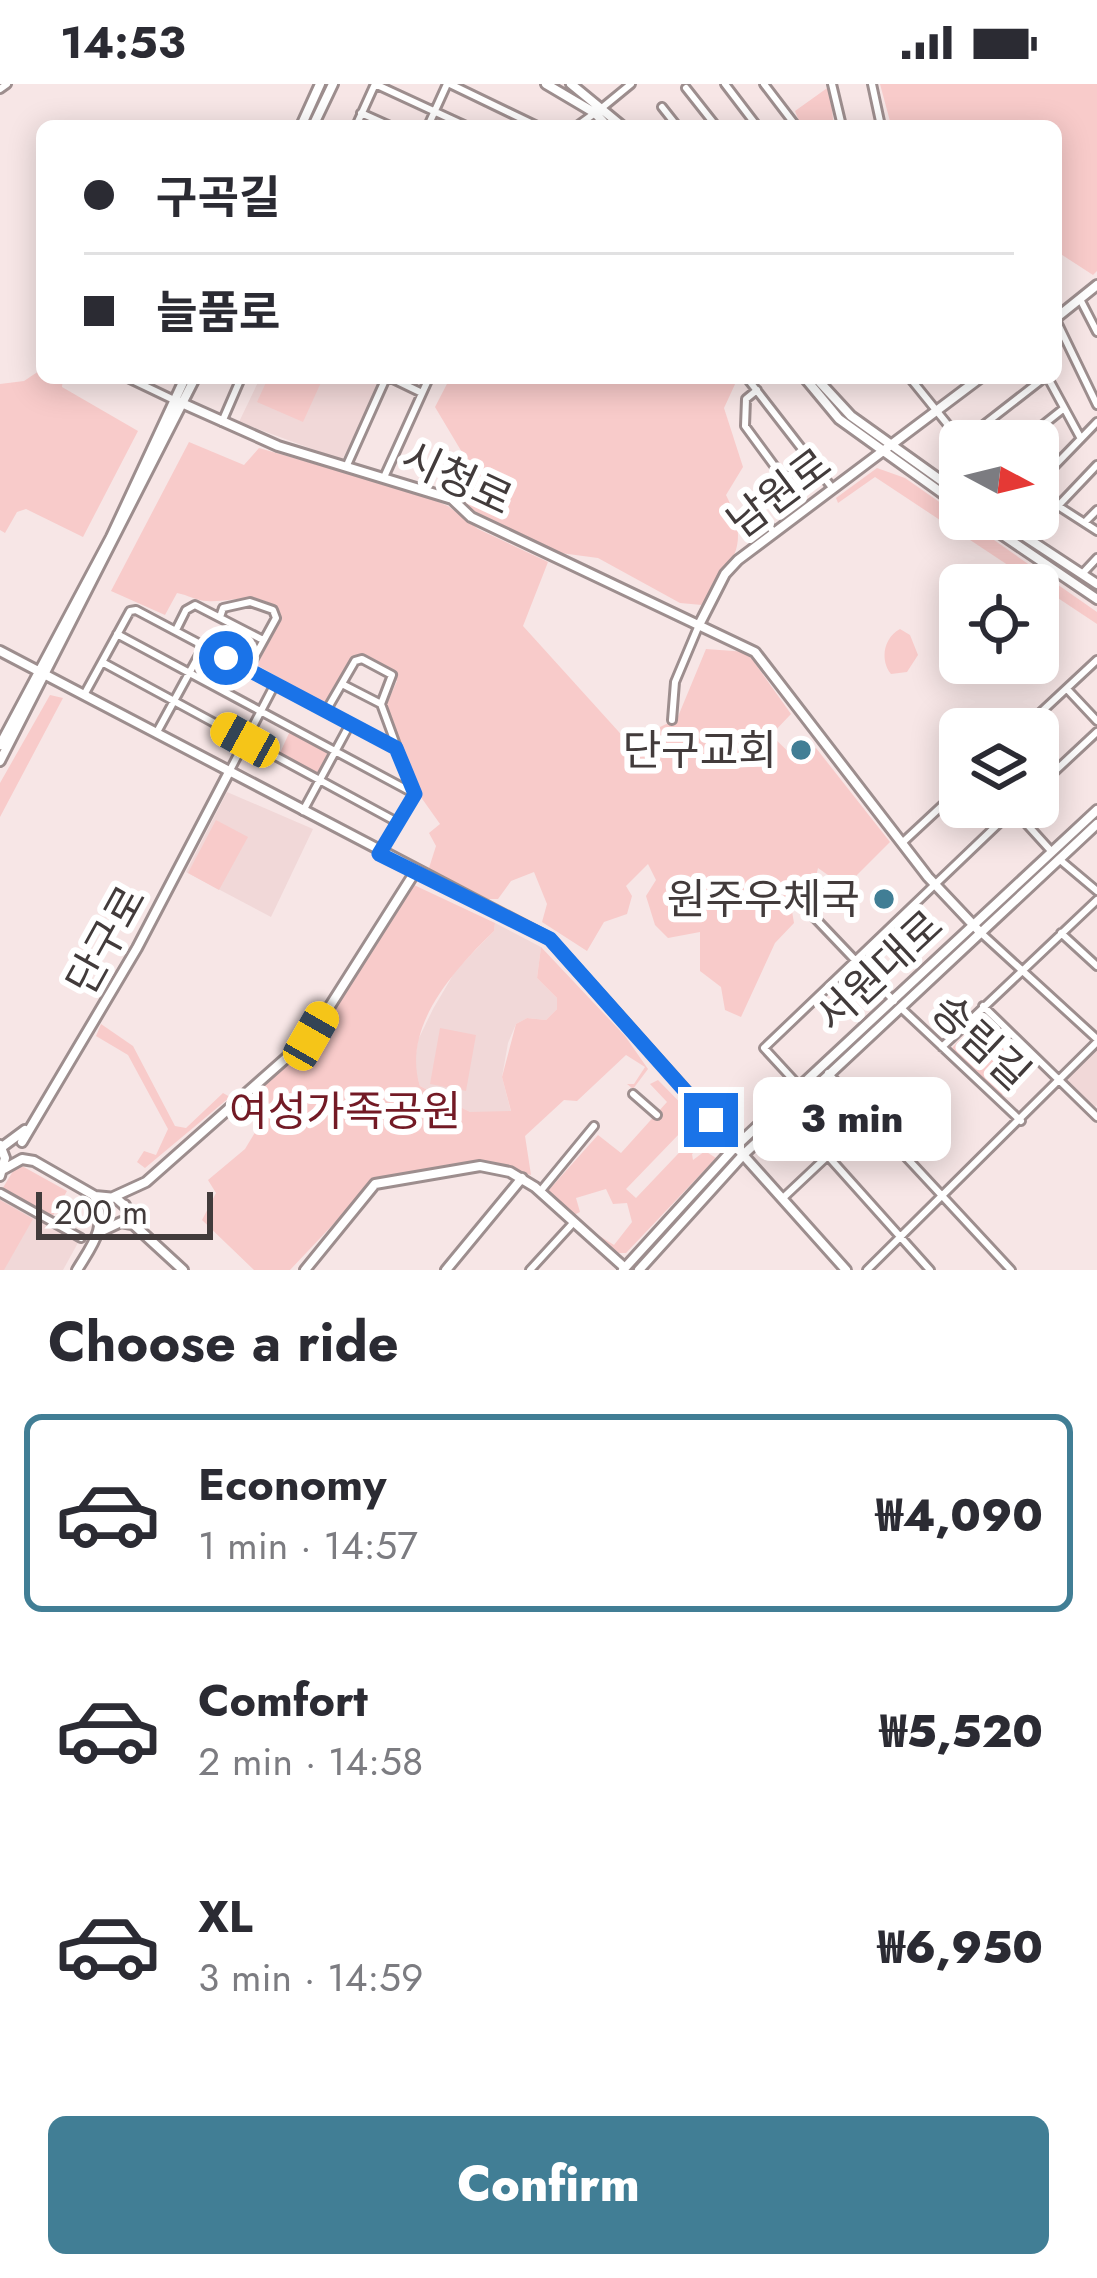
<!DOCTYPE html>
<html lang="en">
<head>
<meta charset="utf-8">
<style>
  body { margin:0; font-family:Jost,"Noto Sans KR",sans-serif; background:#f2f2f3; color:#2b2b33; height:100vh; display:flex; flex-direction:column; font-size:45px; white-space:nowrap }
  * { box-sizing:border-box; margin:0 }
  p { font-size:39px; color:#7c7c81 }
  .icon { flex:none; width:66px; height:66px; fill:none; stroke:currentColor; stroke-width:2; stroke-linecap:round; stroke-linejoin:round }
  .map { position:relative; height:1186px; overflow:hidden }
  .sheet { display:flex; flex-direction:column; background:#fff; flex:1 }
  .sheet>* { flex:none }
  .hud { position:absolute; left:36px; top:36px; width:1026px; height:264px; border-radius:18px; box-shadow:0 6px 30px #0003; display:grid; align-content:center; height:264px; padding:0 48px; background:#fff }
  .needle { width:78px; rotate:97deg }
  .controls { position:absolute; left:939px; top:336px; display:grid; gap:24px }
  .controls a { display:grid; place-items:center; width:120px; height:120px; border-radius:18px; background:#fff; box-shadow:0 6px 30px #0003; font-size:60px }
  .scale { position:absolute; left:36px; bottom:30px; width:177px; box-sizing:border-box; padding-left:12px; border:6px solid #423b3b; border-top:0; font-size:33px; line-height:42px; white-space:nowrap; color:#423b3b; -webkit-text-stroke:9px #fff; paint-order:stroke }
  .end { position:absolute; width:54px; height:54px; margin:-27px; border:15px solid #1a73e8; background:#fff; box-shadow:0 0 0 6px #fff }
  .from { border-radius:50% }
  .bubble { position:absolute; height:84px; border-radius:18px; background:#fff; box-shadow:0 6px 30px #0003; font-size:39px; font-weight:800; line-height:84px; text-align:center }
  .car { position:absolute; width:36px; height:72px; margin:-36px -18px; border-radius:15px; box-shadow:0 0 9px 3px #0007; background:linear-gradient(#f5c518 24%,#345 0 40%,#f5c518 0 76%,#345 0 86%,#f5c518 0) }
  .hud b { display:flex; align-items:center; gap:42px; height:114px; font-size:45px }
  .hud b+b { border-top:3px solid #e1e1e2 }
  .hud i { width:30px; height:30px; background:#2b2b33 }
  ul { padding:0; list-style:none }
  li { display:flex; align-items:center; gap:36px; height:198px; margin:0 24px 18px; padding:0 24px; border:6px solid transparent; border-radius:18px }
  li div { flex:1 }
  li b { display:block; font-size:45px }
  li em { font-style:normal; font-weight:800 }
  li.current { border-color:#417e95 }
  li>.icon { width:108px; height:108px; stroke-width:1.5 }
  h2 { padding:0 48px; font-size:54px; line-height:144px }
  .action { display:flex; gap:24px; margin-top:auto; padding:24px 48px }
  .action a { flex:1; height:138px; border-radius:18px; background:#417e95; color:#fff; font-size:48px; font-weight:800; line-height:138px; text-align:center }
  .status { display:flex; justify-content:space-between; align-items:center; height:84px; padding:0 60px; background:#fff; direction:ltr }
  .status svg { height:33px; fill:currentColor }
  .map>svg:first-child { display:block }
</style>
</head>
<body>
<div class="status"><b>14:53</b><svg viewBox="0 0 49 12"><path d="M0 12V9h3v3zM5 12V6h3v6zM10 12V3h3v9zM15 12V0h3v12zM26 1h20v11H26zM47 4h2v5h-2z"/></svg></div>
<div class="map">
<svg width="1097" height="1186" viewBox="0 0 1097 1186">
  <rect width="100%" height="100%" fill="#f7e6e6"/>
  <path fill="#f1d8d8" d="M 260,294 L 375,294 L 382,298 L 342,376 L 239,338 Z
    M 227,708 L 313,745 L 271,833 L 186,788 Z
    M 495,839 L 541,863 L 537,894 L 557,914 L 557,925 L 546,936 L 527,934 L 516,940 L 508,959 L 502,993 L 511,1028 L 470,1028 L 420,1002 L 414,982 L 418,956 L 433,925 L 456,886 L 494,847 Z
    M 1097,961 L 1097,1021 L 1094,1024 L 1064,995 Z
    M 0,1112 L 79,1157 L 63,1186 L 0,1186 Z"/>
  <path fill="#f8cbca" d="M 880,0 L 1097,0 L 1097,187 L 1093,191 L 1056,167 L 1056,42 L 891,41 Z
    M 830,2 L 833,36 L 825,42 L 801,42 L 795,27 Z
    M 42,285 L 42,294 L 63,294 L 62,303 L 138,347 L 83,453 L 26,425 L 17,428 L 5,449 L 0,446 L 0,300 L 24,297 Z
    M 268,294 L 323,294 L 303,338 L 257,318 Z
    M 450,294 L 732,294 L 736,298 L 724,324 L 743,383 L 726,411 C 752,463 732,476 702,521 L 680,519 L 598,474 L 553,468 L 481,434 L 457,409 L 466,375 L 435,323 Z
    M 189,358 L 244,381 L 259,364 L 419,410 L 448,422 L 478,445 L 548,478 L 523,542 L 628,658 L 677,635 L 706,565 L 747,568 L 791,630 L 771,651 L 800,679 L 816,664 L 890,758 L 845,803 L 818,784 L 807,831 L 785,816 L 781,805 L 779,817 L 792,827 L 794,839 L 775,859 L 741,933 L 725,926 L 721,903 L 700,887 L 700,848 L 668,854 L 655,841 L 646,812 L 656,796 L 648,780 L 626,802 L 632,812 L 627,830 L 604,838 L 587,867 L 542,838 L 547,820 L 534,788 L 511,797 L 498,815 L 488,815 L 429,784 L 436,762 L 429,749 L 440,740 L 418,709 L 386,621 L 397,597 L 364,573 L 352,576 L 328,622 L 257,581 L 282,534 C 267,502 234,519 207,517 C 197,517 188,511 177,509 L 165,531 L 111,507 Z
    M 877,384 L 905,394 L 1097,528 L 1097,540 L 875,393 L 838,419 L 836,414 Z
    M 900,545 L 910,551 L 918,571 L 907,588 L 891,590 C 880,577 883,554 900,545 Z
    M 50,611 L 63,614 L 0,733 L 0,699 Z
    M 290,647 L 329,669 L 319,693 L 279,671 Z
    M 216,736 L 248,753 L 219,806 L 188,789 Z
    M 414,801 L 495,839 L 494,847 C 455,885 401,943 420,1002 L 470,1028 L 511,1027 L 502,993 L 516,940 L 527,934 L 546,936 L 557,925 L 557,914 L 537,894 L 541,863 L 625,952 L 648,985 L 633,1005 L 627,1000 L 634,1000 L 645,983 L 626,971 L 577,1017 L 564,1016 L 525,1052 L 531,1091 L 480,1080 L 375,1096 L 290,1186 L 254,1186 L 202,1136 L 216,1109 L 208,1096 L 245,1065 L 271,1022 L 258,1007 L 318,952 Z
    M 984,930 L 1034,979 L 1001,1012 L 952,964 Z
    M 101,940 L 133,962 L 175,1042 L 186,1044 L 223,1009 L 230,1013 L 145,1084 L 137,1078 L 144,1067 L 156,1071 L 168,1045 L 128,971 L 96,952 Z
    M 440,944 L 476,951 L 466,1007 L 430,1000 Z
    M 658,996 L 705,1044 L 687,1052 L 681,1048 L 626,1105 L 636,1114 L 695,1052 L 705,1058 L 692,1070 L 693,1076 L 705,1067 L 716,1074 L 626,1169 L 617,1169 L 590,1146 L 614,1161 L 632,1138 L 627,1119 L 613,1120 L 606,1105 L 576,1114 L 580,1128 L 574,1131 L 547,1108 L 598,1051 L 621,1069 L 667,1018 L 650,1000 Z
    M 22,1082 L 67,1107 L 51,1135 L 1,1107 L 13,1087 Z
    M 0,1116 L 33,1135 L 4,1186 L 0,1186 Z"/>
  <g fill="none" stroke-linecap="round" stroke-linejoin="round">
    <defs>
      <path id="street" d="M 375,0 L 466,42
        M 450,0 L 537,42
        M 725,0 L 757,42
        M 764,0 L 796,42
        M 832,0 L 842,42
        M 872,0 L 881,42
        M 686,4 L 716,42
        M 0,5 L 7,0
        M 603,23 L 631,0
        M 662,23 L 677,42
        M 361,29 L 390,42
        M 356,42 L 375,0
        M 428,42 L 447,0
        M 577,42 L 595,29
        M 1080,215 L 1097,248
        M 1056,236 L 1097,321
        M 128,294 L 174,316
        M 391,294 L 422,309
        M 747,294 L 833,405
        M 910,294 L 961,357
        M 1048,294 L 1080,353
        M 757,306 L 746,315 L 745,342 L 784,395 L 810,376
        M 222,338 L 241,294
        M 963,357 L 1044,294
        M 1023,357 L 1063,325
        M 347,381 L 386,294
        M 385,391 L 429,294
        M 1038,399 L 1097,338
        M 1038,409 L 1097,447
        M 1058,422 L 1097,381
        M 1085,438 L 1097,426
        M 774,449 L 753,418 L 784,395
        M 1082,490 L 1097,474
        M 220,533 L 223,524 L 250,518 L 273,526 L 276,534 L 248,585
        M 176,546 L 186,526 L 195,521 L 263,556
        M 117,550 L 415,710
        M 102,578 L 397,738
        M 342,600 L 381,620 L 413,707
        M 1067,605 L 1097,637
        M 84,611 L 130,527 L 136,526 L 396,664
        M 326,627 L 355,577 L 362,575 L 392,591 L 381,620
        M 672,636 L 675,598 L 699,541
        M 1023,645 L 1097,576
        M 157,648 L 204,562
        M 229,688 L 275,600
        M 1038,703 L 1097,648
        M 1014,726 L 1052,768
        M 303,727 L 350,640
        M 902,759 L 960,705
        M 380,769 L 415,710
        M 1059,775 L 1097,807
        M 814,833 L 894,917
        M 980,848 L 1097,955
        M 1061,849 L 1097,882
        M 983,922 L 1097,1033
        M 901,924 L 1021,1037
        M 942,963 L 1097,816
        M 828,989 L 1011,1186
        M 799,1002 L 764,964 L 1016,723
        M 633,1010 L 657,1031
        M 827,1071 L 930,1186
        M 543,1104 L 594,1042
        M 1,1109 L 81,1154
        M 783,1114 L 869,1033
        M 530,1186 L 574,1138
        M 867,1186 L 1097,958"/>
      <path id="secondary" d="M 546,0 L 595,29 L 607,42
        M 571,0 L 622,42
        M 301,42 L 320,0
        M 313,42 L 333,0
        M 1056,234 L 1097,201
        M 805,294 L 839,335 L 960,422
        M 816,294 L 851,332 L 960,410
        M 175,316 L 278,362 L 452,415 L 471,433 L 755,568 L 928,793 L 979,847
        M 979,435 L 1097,515
        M 998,435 L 1097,500
        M 699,541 L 725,490 L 738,476 L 980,294
        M 0,567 L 550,855 L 846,1186
        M 0,661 L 111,453 L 185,294
        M 0,677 L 195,294
        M 22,1058 L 137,864 L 228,690
        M 0,1061 L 5,1074 L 0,1092
        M 2,1063 L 25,1046
        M 4,1085 L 22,1075 L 34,1077 L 95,1112 L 116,1114 L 125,1122
        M 111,1114 L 146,1098 L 311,952 L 415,788
        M 125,1121 L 133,1140 L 183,1186
        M 102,1147 L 121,1138 L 132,1140
        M 77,1186 C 92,1161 108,1143 95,1114
        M 305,1186 L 375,1100 L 480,1082 L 510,1088 L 535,1103 L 625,1184
        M 446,1186 L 522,1094
        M 623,1186 L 735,1063 L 1097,726
        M 639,1186 L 743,1071 L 1097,740"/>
    </defs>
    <use href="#street" stroke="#9d8e8e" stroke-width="12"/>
    <use href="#secondary" stroke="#9d8e8e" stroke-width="14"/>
    <use href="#street" stroke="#fff" stroke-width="6"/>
    <use href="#secondary" stroke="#fff" stroke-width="8"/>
  </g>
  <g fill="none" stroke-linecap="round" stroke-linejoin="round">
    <path stroke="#1a73e8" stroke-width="15" d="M 226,574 L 396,664 L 415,710 L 379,770 L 550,855 L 711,1036"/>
  </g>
  <g fill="#417e95" stroke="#fff" stroke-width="4.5">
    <circle cx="801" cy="666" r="12"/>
    <circle cx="884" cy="815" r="12"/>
  </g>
  <g text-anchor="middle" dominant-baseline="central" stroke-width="12" stroke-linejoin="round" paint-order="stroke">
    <g font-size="42" fill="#423b3b" stroke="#fff">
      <text transform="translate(457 394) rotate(25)">시청로</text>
      <text transform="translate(779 409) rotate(-37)">남원로</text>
      <text transform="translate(106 856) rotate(-61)">단구로</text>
      <text transform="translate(879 887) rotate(-43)">서원대로</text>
      <text transform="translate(981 958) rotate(43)">송림길</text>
    </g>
    <g font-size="42" fill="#423b3b" stroke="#fff" text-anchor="end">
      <text x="777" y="666">단구교회</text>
      <text x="860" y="815">원주우체국</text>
    </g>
    <g font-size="42" fill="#731a25" stroke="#fff">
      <text x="345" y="1027">여성가족공원</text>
    </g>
  </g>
</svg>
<div class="controls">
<a><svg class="needle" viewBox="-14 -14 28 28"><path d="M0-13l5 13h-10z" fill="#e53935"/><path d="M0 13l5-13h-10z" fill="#7c7c81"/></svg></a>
<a><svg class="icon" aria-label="locate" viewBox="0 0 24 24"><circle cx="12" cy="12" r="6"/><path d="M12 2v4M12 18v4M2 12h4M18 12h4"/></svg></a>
<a><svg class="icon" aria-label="layers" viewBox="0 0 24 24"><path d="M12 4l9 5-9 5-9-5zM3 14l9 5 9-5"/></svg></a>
</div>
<div class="scale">200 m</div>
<i class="end from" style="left:226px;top:574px"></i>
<i class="end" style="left:711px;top:1036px"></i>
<div class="bubble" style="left:753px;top:993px;width:198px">3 min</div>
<i class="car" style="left:245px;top:656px;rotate:299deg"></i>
<i class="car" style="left:311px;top:952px;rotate:30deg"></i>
<div class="hud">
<b><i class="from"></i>구곡길</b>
<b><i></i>늘품로</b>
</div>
</div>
<section class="sheet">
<h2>Choose a ride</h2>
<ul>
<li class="current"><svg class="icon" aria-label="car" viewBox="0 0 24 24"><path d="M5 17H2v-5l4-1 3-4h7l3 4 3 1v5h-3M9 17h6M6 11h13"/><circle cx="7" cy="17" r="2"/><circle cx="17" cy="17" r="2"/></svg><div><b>Economy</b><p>1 min · 14:57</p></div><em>₩4,090</em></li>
<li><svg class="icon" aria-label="car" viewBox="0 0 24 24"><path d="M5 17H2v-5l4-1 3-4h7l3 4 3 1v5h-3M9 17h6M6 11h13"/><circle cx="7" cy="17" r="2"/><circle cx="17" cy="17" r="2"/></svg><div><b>Comfort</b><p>2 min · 14:58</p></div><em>₩5,520</em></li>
<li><svg class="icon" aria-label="car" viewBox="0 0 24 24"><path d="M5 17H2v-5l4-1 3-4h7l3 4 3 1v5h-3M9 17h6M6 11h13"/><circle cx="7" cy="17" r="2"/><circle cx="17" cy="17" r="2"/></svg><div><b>XL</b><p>3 min · 14:59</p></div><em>₩6,950</em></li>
</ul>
<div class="action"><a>Confirm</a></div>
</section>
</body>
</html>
